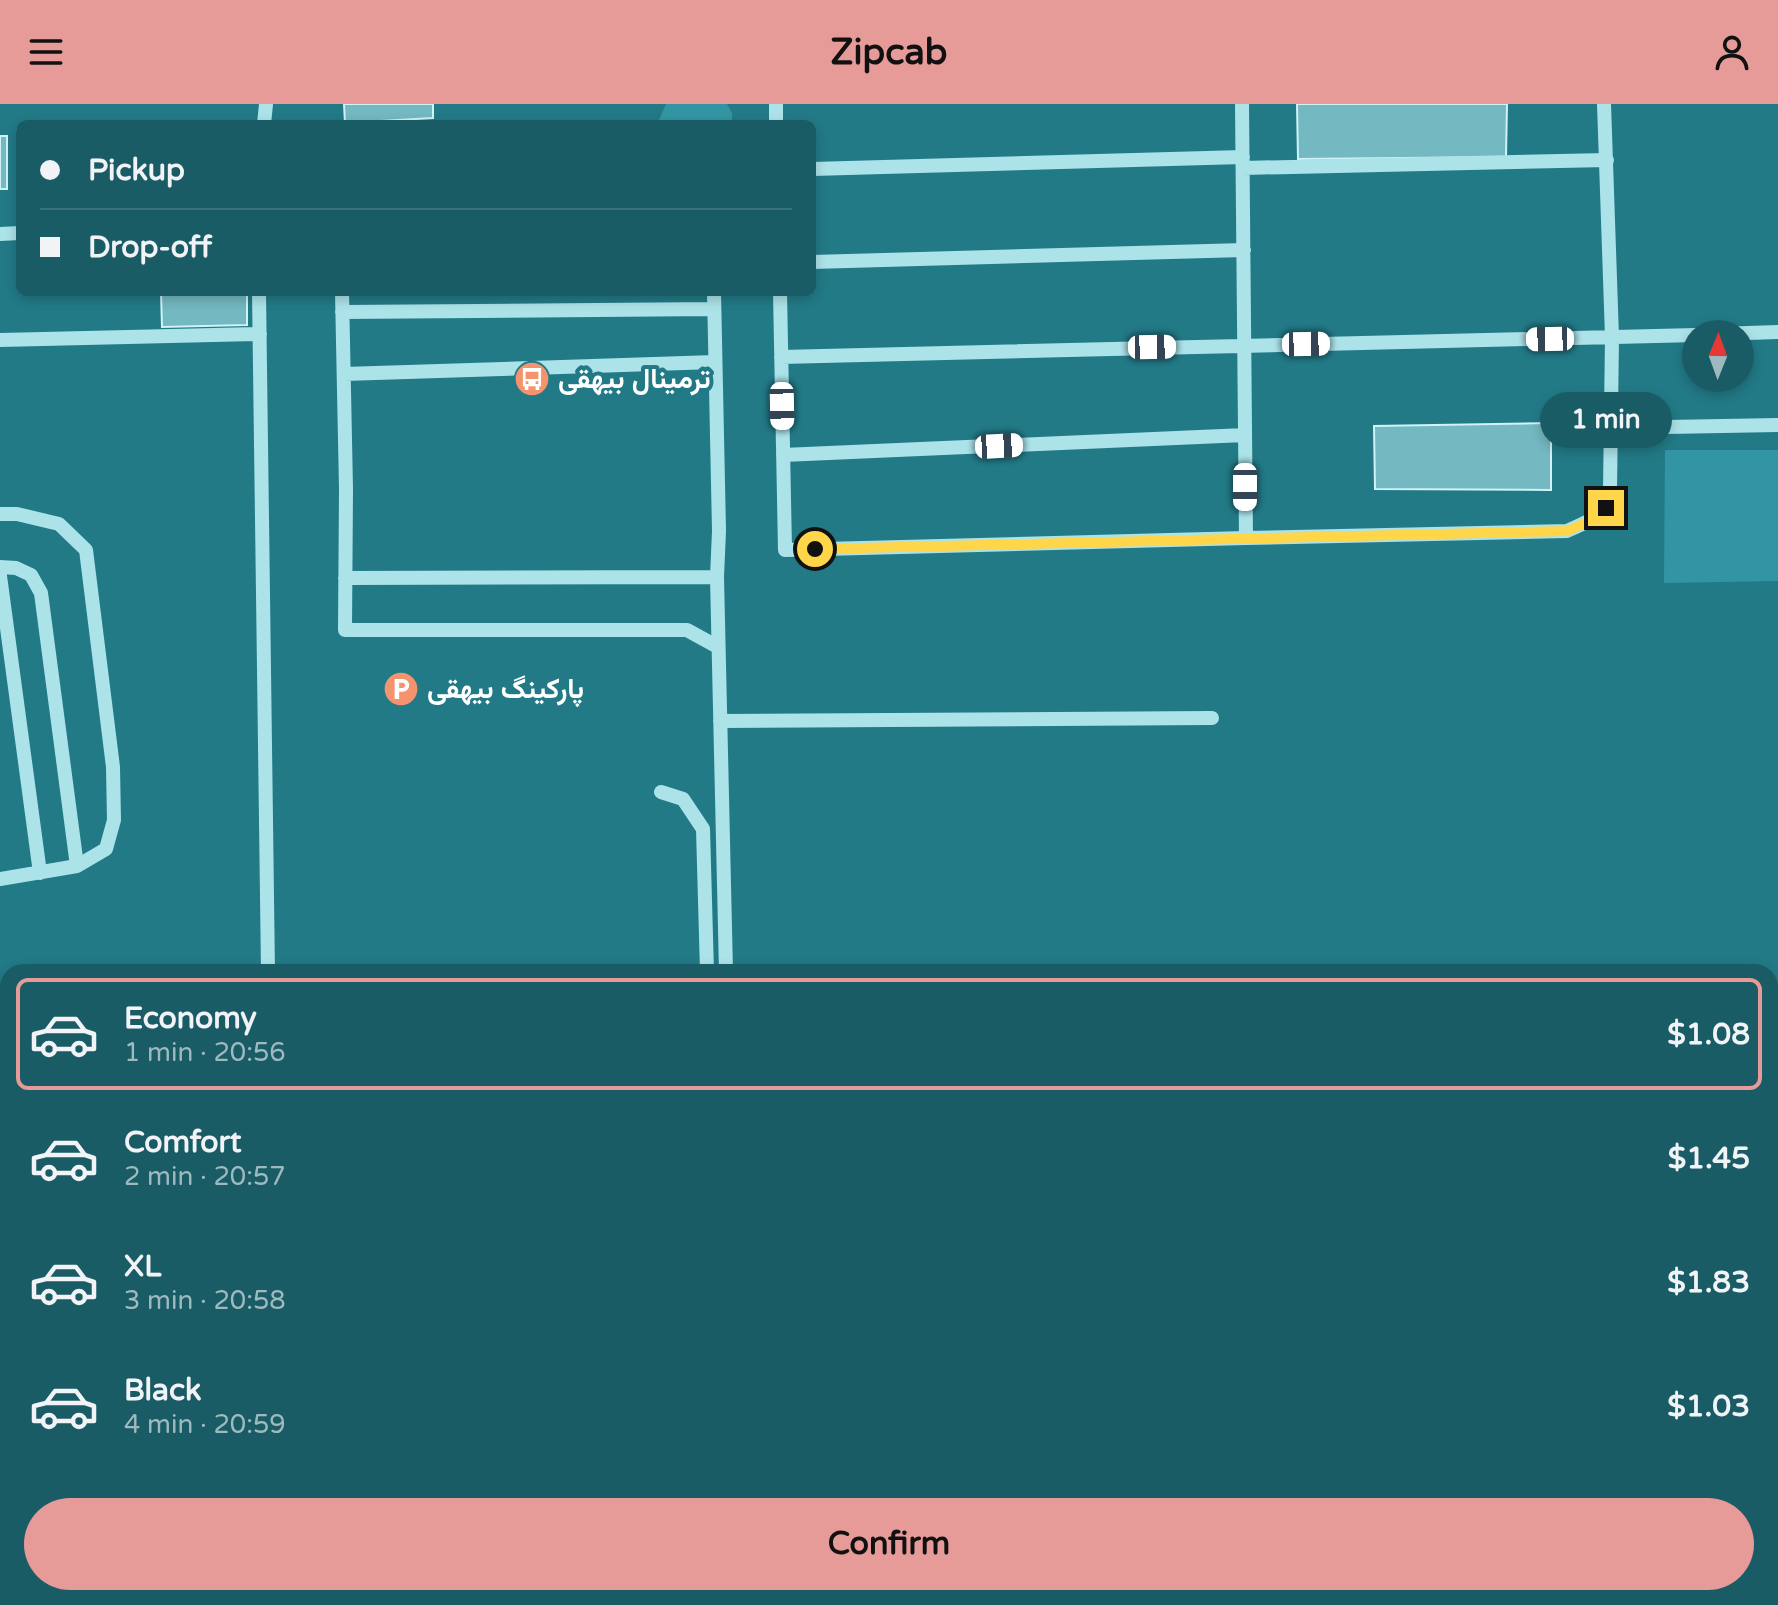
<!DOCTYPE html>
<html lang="en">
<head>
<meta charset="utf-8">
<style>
  body { margin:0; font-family:"Varela Round",Vazirmatn,sans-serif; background:#27656e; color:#f1f3f6; height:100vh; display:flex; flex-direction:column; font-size:30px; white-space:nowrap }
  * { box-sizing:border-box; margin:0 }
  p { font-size:26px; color:#9fbabf }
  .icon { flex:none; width:44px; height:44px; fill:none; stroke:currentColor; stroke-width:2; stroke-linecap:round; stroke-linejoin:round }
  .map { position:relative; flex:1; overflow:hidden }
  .side { position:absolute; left:0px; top:860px; width:1778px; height:642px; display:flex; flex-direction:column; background:#1a5c65; border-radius:24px 24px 0 0; box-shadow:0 4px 12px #0003 }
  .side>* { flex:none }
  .top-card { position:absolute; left:16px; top:16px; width:800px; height:176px; border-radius:12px; box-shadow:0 4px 12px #0003; display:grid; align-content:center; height:176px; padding:0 24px; background:#1a5c65 }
  .needle { width:52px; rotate:1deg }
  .tools { position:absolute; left:1682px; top:216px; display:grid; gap:16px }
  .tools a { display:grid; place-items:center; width:72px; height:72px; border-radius:50%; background:#1a5c65; box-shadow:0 4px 12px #0003; font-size:40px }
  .end { position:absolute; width:36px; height:36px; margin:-18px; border:10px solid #ffd54a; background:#111; box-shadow:0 0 0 4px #111 }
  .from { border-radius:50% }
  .bubble { position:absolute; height:56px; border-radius:28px; background:#1a5c65; box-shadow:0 4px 12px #0003; font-size:26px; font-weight:800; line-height:56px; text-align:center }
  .car { position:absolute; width:24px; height:48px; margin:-24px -12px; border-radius:10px; box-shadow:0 0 6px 2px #0007; background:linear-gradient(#fff 24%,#345 0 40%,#fff 0 76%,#345 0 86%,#fff 0) }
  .top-card b { display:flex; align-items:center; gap:28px; height:76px; font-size:30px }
  .top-card b+b { border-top:2px solid #387179 }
  .top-card i { width:20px; height:20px; background:#f1f3f6 }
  ul { padding:14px 0 0; list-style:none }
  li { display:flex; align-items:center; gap:24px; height:112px; margin:0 16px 12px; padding:0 8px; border:4px solid transparent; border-radius:12px }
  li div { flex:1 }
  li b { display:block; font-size:30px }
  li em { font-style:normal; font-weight:800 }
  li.current { border-color:#e69b98 }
  li>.icon { width:72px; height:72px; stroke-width:1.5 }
  .cta { display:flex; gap:16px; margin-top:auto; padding:16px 24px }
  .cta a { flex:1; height:92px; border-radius:48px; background:#e69b98; color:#111; font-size:32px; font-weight:800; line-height:92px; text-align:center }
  header { display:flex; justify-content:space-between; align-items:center; height:104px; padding:0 24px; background:#e69b98; color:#111; font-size:36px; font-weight:800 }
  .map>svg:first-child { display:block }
</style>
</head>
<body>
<header><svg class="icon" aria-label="menu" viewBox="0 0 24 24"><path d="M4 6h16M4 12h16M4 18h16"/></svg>Zipcab<svg class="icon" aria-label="person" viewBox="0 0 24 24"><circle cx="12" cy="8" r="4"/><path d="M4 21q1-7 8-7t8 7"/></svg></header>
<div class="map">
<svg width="1778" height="1501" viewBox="0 0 1778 1501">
  <rect width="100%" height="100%" fill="#227a87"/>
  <path fill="#3395a3" d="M 666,0 L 727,0 L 732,9 L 732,20 L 648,20 L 649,17 L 655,16 L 658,18 Z
    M 1665,346 L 1778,346 L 1778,477 L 1664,479 Z"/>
  <path fill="#74b8c1" stroke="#d0f3f7" stroke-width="2" d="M 344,0 L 433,0 L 433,14 L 345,19 Z
    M 1297,0 L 1507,0 L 1506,53 L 1298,55 Z
    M 17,26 L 20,26 L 20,88 L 17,88 Z
    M 0,32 L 7,32 L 7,85 L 0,85 Z
    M 161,188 L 247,188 L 247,221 L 162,223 Z
    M 1551,319 L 1551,386 L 1375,385 L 1374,322 Z
    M 0,1068 L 8,1072 L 8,1183 L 0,1181 Z
    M 524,1494 L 727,1494 L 727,1501 L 524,1501 Z"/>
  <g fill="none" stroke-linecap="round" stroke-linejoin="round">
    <path stroke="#ace3e9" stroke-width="14" d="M 776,0 L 776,20
      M 1242,0 L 1246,434 L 1567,427 C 1591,416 1604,414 1610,386 L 1612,233 L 1604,0
      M 264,20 L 266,0
      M 1243,64 L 1607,56
      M 812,65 L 1243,53
      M 0,130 L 20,129
      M 812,158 L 1244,146
      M 259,188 L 268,868
      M 342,188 L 346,385 L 345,526 L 687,526 L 718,543
      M 714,188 L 719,427 L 717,473 L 726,868
      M 780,188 L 785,446 L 1246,434
      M 342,208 L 714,205
      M 1717,230 L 1778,228
      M 0,236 L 260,230
      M 781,253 L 1696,231
      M 344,270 L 715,258
      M 1611,324 L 1778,321
      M 783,351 L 1245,331
      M 0,410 L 17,410 L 59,420 L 86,446 L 113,663 L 114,716 L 106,745 L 77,762 L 0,775
      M 0,463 L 16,464 L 31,471 L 41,489 L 77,762
      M 0,472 L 40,769
      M 345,474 L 717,473
      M 720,617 L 1212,614
      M 661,688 L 683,695 L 703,725 L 707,868
      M 0,891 L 8,891
      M 1770,1030 L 1778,1030
      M 741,1494 L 742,1501
      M 1208,1494 L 1213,1501
      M 1337,1494 L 1338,1501
      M 225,1501 L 229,1494
      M 257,1501 L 265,1494"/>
    <path stroke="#effbfe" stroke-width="20" d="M 0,1283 L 8,1292
      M 0,1391 L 8,1400
      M 125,1494 L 138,1501
      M 154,1494 L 158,1501"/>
  </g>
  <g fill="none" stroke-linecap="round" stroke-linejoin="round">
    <path stroke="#ffd54a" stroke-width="10" d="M 815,445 L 1567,427 L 1592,416 L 1606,404"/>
  </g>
  <defs>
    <symbol id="bus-disc" viewBox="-11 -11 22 22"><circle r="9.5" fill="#f5936e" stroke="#227a87"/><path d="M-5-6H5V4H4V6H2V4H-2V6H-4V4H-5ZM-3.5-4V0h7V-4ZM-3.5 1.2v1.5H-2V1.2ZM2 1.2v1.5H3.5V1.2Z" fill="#fff"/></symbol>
    <symbol id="parking-disc" viewBox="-11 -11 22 22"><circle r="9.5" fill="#f5936e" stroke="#227a87"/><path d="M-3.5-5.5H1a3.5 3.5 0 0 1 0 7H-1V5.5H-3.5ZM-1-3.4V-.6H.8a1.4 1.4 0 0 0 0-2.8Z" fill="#fff"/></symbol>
  </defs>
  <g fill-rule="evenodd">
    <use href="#bus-disc" x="512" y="255" width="40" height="40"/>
    <use href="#parking-disc" x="381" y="565" width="40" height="40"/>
  </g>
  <g text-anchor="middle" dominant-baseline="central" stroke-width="8" stroke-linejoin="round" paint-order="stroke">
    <g font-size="28" font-weight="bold" fill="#fff" stroke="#227a87" text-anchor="start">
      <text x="558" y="275">ترمینال بیهقی</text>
      <text x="427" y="585">پارکینگ بیهقی</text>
    </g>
  </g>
</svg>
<div class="tools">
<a><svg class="needle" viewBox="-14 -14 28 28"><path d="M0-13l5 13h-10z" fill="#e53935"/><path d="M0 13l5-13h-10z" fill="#9fbabf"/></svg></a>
</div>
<i class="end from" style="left:815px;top:445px"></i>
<i class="end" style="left:1606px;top:404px"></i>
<div class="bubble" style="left:1540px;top:288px;width:132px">1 min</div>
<i class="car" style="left:1550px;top:235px;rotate:269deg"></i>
<i class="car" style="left:1306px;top:240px;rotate:89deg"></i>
<i class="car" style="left:1152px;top:243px;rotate:89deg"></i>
<i class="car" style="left:782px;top:302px;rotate:179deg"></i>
<i class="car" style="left:999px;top:342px;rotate:87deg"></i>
<i class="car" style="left:1245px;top:383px;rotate:180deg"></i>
<div class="top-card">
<b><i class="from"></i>Pickup</b>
<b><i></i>Drop-off</b>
</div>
<section class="side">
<ul>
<li class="current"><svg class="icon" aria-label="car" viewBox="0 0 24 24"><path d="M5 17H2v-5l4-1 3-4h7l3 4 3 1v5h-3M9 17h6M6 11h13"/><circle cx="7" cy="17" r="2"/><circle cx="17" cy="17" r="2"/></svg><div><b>Economy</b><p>1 min · 20:56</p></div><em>$1.08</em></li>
<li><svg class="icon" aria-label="car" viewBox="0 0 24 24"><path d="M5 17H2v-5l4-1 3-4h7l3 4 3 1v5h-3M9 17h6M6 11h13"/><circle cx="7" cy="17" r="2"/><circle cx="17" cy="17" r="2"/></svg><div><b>Comfort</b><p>2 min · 20:57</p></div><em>$1.45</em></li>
<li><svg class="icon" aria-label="car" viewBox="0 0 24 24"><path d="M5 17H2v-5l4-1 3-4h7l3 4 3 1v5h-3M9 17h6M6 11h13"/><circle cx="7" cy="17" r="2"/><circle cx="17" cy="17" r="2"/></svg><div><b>XL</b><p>3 min · 20:58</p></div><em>$1.83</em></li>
<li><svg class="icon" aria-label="car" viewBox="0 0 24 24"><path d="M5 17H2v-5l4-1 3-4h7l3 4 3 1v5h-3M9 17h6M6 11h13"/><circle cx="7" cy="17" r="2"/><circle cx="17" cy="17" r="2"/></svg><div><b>Black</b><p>4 min · 20:59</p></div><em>$1.03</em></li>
</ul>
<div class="cta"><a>Confirm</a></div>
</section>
</div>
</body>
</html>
